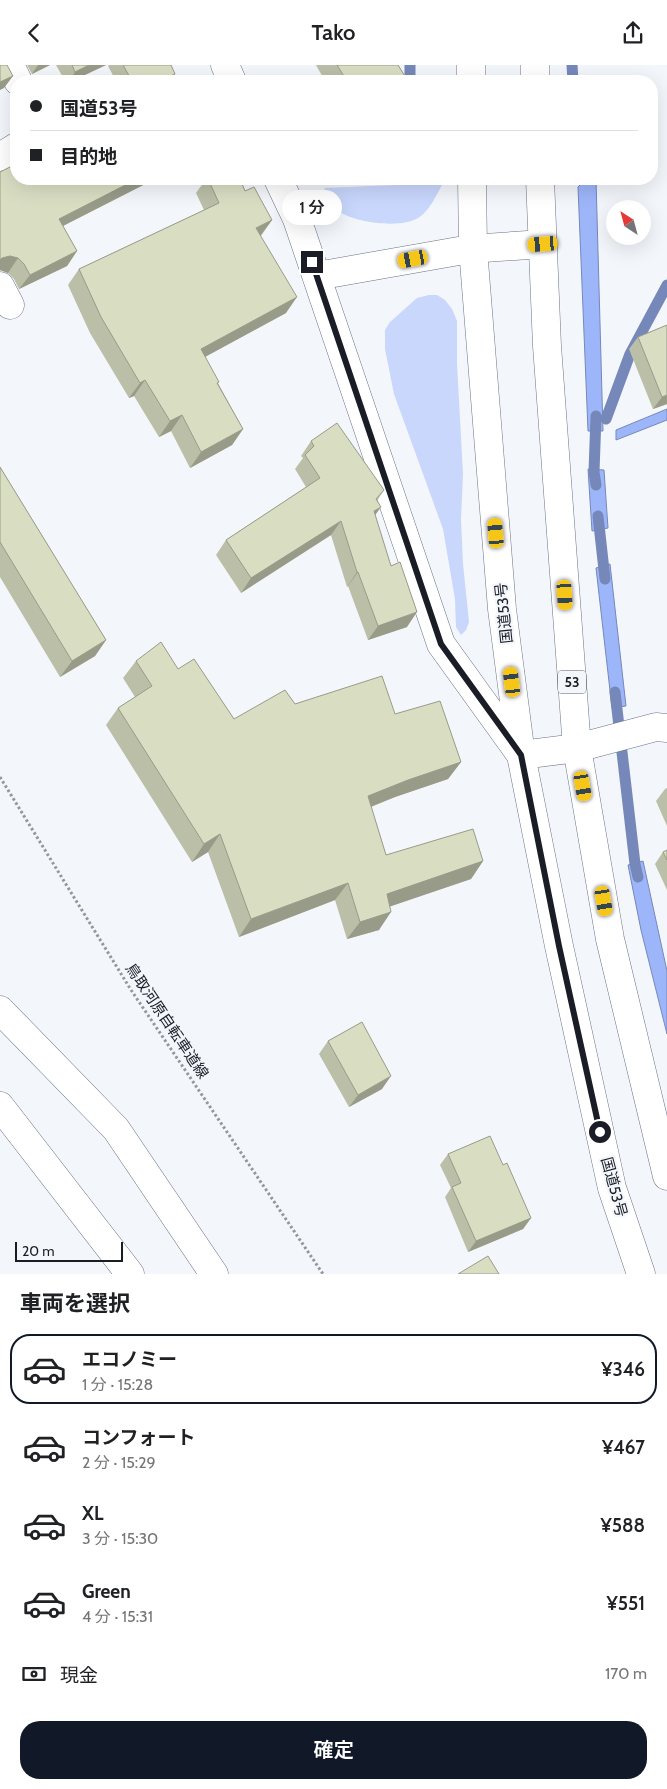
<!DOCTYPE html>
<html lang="ja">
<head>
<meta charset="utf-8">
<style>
  body { margin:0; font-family:Cabin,"Noto Sans JP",sans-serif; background:#f2f2f2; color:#202124; height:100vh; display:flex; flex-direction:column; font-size:19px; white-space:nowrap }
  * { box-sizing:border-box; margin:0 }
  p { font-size:16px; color:#757577 }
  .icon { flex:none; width:28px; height:28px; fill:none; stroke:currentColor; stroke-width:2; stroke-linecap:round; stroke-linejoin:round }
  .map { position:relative; height:1209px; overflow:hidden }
  .details { display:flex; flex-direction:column; background:#fff; flex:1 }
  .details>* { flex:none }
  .top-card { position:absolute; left:10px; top:10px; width:648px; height:110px; border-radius:20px; box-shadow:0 5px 20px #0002; display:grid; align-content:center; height:110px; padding:0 20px; background:#fff }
  .needle { width:32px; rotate:324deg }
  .fabs { position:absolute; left:606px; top:135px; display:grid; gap:10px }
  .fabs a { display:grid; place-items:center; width:45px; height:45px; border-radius:50%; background:#fff; box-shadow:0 5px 20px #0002; font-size:25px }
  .scale { position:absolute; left:15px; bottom:12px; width:108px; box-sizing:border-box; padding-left:5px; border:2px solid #1a1d26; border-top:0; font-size:14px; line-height:18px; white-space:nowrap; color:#1a1d26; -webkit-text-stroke:4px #f3f6fb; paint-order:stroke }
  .end { position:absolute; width:22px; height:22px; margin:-11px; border:6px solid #1a1d26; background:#fff; box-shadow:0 0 0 2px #fff }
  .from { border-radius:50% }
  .bubble { position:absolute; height:35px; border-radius:18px; background:#fff; box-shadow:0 5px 20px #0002; font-size:16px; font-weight:600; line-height:35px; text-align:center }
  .car { position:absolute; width:15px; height:30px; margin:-15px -8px; border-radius:6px; box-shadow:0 0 4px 1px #0007; background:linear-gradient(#f5c518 24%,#345 0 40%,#f5c518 0 76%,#345 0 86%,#f5c518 0) }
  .top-card b { display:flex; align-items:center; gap:18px; height:48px; font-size:19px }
  .top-card b+b { border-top:1px solid #e0e0e0 }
  .top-card i { width:12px; height:12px; background:#202124 }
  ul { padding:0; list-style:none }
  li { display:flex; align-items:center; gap:15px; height:70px; margin:0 10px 8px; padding:0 10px; border:2px solid transparent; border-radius:20px }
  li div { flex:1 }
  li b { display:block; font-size:19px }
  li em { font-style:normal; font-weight:600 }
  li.on { border-color:#111827 }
  li>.icon { width:45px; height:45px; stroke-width:1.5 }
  h2 { padding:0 20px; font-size:22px; line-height:60px }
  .pay { display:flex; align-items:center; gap:12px; height:55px; padding:0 20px; font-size:19px }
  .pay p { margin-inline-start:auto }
  .button { display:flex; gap:10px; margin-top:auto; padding:10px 20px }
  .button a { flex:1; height:58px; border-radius:20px; background:#111827; color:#fff; font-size:20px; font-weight:600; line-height:58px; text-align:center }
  header { display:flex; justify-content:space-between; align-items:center; height:65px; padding:0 20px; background:#fff; font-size:22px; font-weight:600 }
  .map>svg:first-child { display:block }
</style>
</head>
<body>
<header><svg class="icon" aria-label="back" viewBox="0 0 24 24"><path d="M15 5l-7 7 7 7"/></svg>Tako<svg class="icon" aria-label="share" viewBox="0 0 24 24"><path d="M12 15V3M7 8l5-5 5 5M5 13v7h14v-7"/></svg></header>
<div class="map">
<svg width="667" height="1209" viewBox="0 0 667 1209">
  <rect width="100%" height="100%" fill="#f3f6fb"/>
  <path fill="#c9d7fd" d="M 443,118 C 437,129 429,147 418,153 C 401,164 351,158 336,144 C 331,138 328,130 324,123 Z
    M 429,230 L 437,230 L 445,235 L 452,244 L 457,256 L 457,299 L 463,409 L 461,455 L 463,499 L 469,557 L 466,565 L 461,570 L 456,562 L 455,534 L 443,464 L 394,329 L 385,284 L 385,265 L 390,257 L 417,233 Z"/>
  <path fill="#9db6fa" stroke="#7688ba" d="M 586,114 L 596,114 L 603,366 L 588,366 L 578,122 Z
    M 667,344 L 667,355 L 616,375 L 616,365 Z
    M 588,404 L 604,405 L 608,463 L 592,466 Z
    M 610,499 L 626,641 L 612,643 L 596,503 Z
    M 643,796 L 667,906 L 667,969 L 641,865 L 628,800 Z"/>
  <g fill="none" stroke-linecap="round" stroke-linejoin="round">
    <path stroke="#7688ba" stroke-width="11" d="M 410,0 L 410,16
      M 572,0 L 573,16
      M 606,354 L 630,289 L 667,220
      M 596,420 L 594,407 L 596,351
      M 598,451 L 605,514
      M 615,627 L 635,799 L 638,812"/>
    <defs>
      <path id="street" d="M 10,0 L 18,16
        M 225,0 L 232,16
        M 0,92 L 16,82
        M 278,114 L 297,154 L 441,579 L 521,690 L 577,683 L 656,662 L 667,663
        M 317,211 L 470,184 L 543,179
        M 0,221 L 10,240
        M 0,945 L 116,1064 L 214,1209
        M 0,1041 L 130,1209"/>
      <path id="highway" d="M 471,0 L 471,16
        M 535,0 L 535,16
        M 472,114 L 473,184 L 502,544 L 521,690 L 559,881 L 612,1123 L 641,1209
        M 540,114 L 547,281 L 577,683 L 610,874 L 667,1111"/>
    </defs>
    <use href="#street" stroke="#6a7389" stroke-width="29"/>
    <use href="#highway" stroke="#6a7389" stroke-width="29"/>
    <path stroke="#93969d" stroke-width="3" stroke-dasharray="2.5 2.5" stroke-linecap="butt" d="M 0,712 L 131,925 L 323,1209"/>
    <use href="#street" stroke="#fff" stroke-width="28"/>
    <use href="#highway" stroke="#fff" stroke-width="28"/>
  </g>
  <path fill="#bbbfa8" d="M 27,0 L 50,0 L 32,9 Z
    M 56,0 L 106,0 L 72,16 L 65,16 Z
    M 109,0 L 171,0 L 170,16 L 116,16 L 108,1 Z
    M 316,0 L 398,0 L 408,16 L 325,16 Z
    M 0,107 L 16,114 L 155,114 L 63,161 L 77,186 L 67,201 L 19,224 L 14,214 L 8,208 L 0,205 Z
    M 206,114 L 240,114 L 245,126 L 272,155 L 261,171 L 286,248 L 205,292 L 218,318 L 243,364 L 232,380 L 190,403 L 171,366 L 159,372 L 134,331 L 129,333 L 90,268 L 68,220 L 79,204 L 204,145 L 196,128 Z
    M 667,260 L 667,339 L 653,344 L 629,284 L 638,272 Z
    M 311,376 L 384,425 L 377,436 L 375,450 L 407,562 L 368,575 L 348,521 L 347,522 L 331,470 L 241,528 L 216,490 L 226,475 L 306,422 L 295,404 L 303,393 L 301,391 Z
    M 0,402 L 106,575 L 95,591 L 60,612 L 0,512 Z
    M 136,596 L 178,604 L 234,654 L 295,639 L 395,649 L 461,697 L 448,714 L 395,732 L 371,742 L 386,790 L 483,796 L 471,814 L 390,841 L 379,865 L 347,874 L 335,835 L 239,872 L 208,787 L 192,797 L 106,660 L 118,643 L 135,632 L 123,613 Z
    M 667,723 L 667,761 L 656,736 L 665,724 Z
    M 667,785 L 667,825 L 655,799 L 663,787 Z
    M 328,976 L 382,1024 L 349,1042 L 319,989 Z
    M 448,1089 L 503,1100 L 531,1153 L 523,1164 L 468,1187 L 445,1132 L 451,1123 L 440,1100 Z"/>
  <path fill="#989b88" d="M 38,0 L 50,0 L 32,9 Z
    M 89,0 L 106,0 L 72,16 L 69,16 L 75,7 Z
    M 175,9 L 170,16 L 160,16 Z
    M 13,11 L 4,23 L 0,25 L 0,17 Z
    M 137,114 L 155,114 L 49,168 L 59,154 Z
    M 272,155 L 260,171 L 256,163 Z
    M 77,186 L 67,201 L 19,224 L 30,210 Z
    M 10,191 L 18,193 L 8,208 L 0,205 L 0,195 L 2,193 Z
    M 297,232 L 286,248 L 190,300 L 201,284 Z
    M 145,315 L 134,331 L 129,333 L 140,318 Z
    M 667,330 L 667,339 L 653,344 L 662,332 Z
    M 182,350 L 171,366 L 159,372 L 170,356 Z
    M 243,364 L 232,380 L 190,403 L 201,387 Z
    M 381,442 L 371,456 L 374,446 Z
    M 341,456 L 331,470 L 241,528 L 251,513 Z
    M 357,507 L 358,507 L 348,521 L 347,522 Z
    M 417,547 L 407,562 L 368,575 L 378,561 Z
    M 106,575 L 95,591 L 60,612 L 72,596 Z
    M 461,697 L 448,714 L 395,732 L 355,748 L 368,731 L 408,715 Z
    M 220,769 L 208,787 L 192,797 L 204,779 Z
    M 483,796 L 471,814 L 374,847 L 387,829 Z
    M 348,818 L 335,835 L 239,872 L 251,854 Z
    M 391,847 L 379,865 L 347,874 L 360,857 Z
    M 391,1011 L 382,1024 L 349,1042 L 358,1030 Z
    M 531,1153 L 523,1164 L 468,1187 L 476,1176 Z"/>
  <path fill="#d9dec3" stroke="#989b88" d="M 0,0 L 7,0 L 13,11 L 0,17 Z
    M 72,0 L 89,0 L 75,7 Z
    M 123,0 L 171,0 L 175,9 L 160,16 L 132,16 Z
    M 337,0 L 398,0 L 408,16 L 347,16 Z
    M 16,99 L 16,114 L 137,114 L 59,154 L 77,186 L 30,210 L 24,199 L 18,193 L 10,191 L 2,193 L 0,195 L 0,107 Z
    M 208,114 L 240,114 L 245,126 L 254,122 L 272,155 L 256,163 L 297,232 L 201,284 L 219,317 L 217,318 L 243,364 L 201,387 L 182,350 L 170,356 L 145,315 L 140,318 L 101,252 L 79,204 L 219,138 Z
    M 667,260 L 667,330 L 662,332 L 638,272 Z
    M 337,358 L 384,425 L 376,434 L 381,442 L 374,446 L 391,501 L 400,497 L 417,547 L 378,561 L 358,507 L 357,507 L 341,456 L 251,513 L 226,475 L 320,413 L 305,390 L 314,381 L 311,376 Z
    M 0,402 L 106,575 L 72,596 L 0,477 Z
    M 161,577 L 178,604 L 194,594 L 234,654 L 285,625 L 295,639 L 382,611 L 395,649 L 440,636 L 461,697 L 408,715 L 368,731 L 386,790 L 473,764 L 483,796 L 387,829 L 391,847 L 360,857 L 348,818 L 251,854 L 220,769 L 204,779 L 118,643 L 152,621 L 136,596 Z
    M 667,785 L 667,795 L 663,787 Z
    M 362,957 L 391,1011 L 358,1030 L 328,976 Z
    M 490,1071 L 503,1100 L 507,1098 L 531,1153 L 476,1176 L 452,1122 L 461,1118 L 448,1089 Z
    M 488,1191 L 499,1209 L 458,1209 Z"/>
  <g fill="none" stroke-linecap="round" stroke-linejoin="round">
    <path stroke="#1a1d26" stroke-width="6" d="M 312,197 L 441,579 L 521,690 L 559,881 L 600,1067"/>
  </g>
  <g text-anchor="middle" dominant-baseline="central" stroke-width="4.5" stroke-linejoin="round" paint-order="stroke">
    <rect fill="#f3f6fb" stroke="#5b5e66" stroke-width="1" x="558" y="605.5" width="28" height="23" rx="4"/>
    <g font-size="14" font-weight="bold" fill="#1a1d26">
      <text x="572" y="617">53</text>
    </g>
    <g font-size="15" fill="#1a1d26" stroke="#f3f6fb">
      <text transform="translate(504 548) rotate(-96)">国道53号</text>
      <text transform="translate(167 956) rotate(56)">鳥取河原自転車道線</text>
      <text transform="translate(614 1122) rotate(75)">国道53号</text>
    </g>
  </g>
</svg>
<div class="fabs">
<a><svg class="needle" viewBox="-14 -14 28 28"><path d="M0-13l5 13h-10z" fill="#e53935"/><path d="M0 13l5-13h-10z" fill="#757577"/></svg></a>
</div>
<div class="scale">20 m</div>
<i class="end from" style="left:600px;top:1067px"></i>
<i class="end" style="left:312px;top:197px"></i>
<div class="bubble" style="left:282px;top:125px;width:60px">1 分</div>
<i class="car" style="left:543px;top:179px;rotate:266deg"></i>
<i class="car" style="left:413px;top:194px;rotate:260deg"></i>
<i class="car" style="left:496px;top:468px;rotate:355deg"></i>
<i class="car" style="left:565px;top:530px;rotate:176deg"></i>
<i class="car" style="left:512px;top:617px;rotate:353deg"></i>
<i class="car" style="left:583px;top:721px;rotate:170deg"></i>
<i class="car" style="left:604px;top:836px;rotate:170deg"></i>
<div class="top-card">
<b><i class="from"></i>国道53号</b>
<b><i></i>目的地</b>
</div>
</div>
<section class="details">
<h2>車両を選択</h2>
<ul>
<li class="on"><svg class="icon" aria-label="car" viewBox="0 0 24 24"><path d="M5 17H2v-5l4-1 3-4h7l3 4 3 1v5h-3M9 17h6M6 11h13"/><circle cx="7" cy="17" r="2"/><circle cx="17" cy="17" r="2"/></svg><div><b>エコノミー</b><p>1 分 · 15:28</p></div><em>¥346</em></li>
<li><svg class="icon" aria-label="car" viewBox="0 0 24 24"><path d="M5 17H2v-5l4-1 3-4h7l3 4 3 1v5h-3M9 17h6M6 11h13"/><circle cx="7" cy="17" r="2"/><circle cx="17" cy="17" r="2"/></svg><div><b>コンフォート</b><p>2 分 · 15:29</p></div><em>¥467</em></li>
<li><svg class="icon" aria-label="car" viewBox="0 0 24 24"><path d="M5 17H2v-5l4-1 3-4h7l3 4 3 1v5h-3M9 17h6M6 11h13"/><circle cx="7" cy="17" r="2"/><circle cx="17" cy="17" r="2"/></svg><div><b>XL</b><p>3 分 · 15:30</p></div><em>¥588</em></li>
<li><svg class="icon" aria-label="car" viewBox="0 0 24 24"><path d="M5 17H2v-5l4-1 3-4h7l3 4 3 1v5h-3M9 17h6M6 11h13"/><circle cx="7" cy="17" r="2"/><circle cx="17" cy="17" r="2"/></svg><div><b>Green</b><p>4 分 · 15:31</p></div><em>¥551</em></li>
</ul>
<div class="pay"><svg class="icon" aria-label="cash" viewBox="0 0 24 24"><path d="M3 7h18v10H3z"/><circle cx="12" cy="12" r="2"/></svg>現金<p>170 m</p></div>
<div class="button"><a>確定</a></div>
</section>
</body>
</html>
